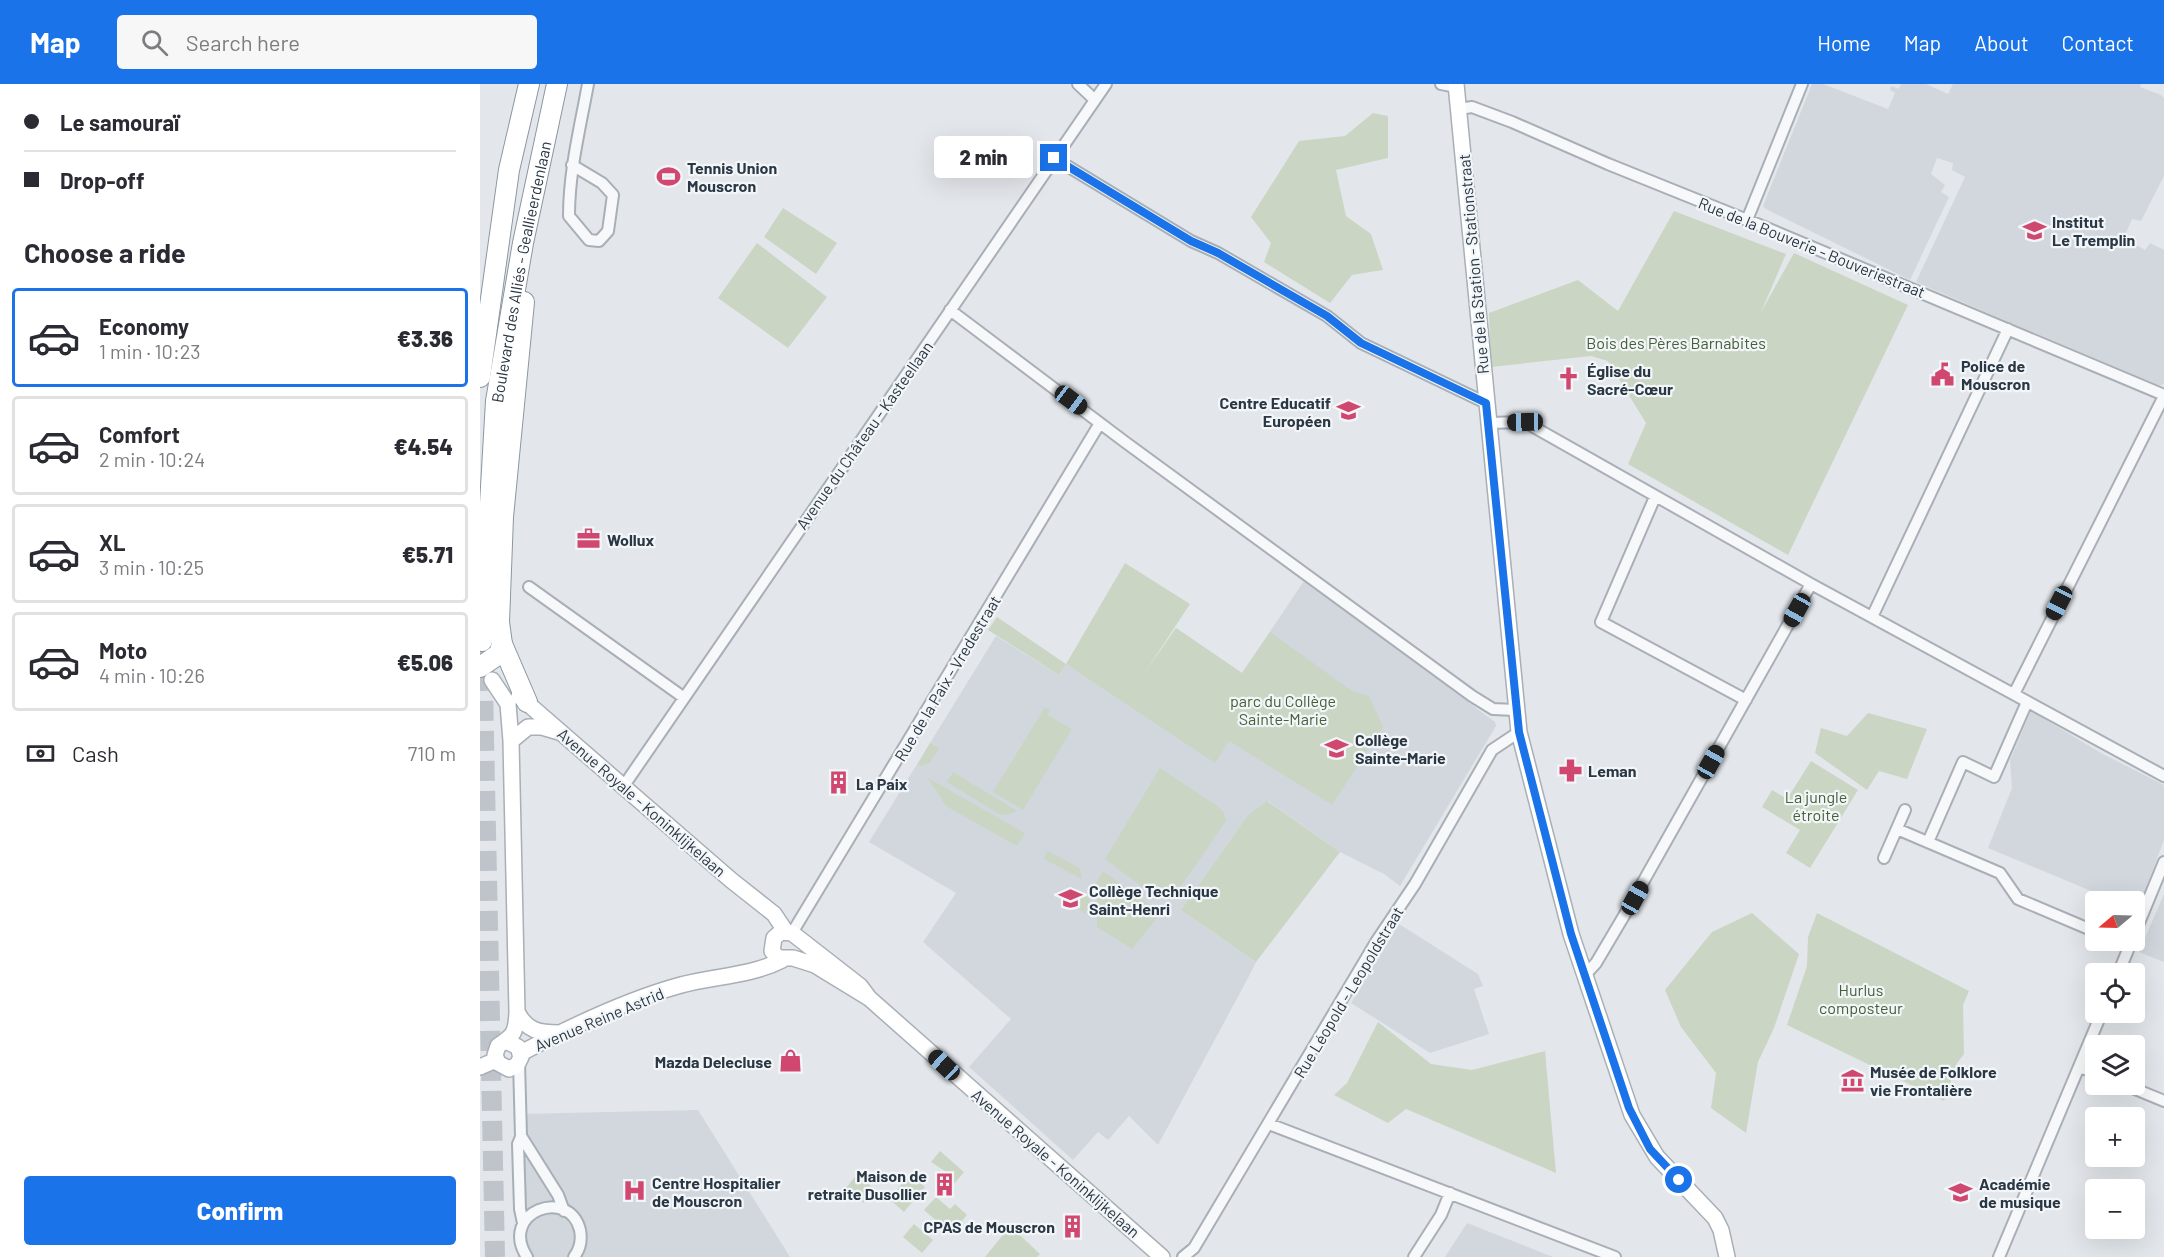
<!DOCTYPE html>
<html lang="en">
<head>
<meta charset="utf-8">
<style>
  body { margin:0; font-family:Barlow,sans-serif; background:#f7f7f7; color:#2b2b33; height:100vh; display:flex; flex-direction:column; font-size:22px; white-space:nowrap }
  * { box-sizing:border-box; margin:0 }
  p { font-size:20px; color:#7c7c81 }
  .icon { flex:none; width:33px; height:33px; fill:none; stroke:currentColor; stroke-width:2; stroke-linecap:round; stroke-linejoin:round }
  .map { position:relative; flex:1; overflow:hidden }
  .drawer { display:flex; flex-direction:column; background:#fff; width:480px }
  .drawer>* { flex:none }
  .hud { display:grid; align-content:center; height:132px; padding:0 24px; background:#fff }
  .needle { width:39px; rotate:251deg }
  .tools { position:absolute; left:1605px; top:807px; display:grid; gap:12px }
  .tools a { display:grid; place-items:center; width:60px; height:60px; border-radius:6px; background:#fff; box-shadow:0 6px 24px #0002; font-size:30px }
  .end { position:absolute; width:27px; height:27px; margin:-14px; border:8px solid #1a73e8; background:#fff; box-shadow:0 0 0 3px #fff }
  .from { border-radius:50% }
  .bubble { position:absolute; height:42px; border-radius:6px; background:#fff; box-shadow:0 6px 24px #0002; font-size:20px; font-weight:800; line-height:42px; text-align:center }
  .car { position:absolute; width:18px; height:36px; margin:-18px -9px; border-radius:8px; box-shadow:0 0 4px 2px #0007; background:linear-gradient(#222 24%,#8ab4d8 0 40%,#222 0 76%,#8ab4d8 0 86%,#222 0) }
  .hud b { display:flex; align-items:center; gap:21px; height:57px; font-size:22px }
  .hud b+b { border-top:2px solid #e1e1e2 }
  .hud i { width:15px; height:15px; background:#2b2b33 }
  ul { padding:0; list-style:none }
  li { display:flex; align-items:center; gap:18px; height:99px; margin:0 12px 9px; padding:0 12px; border:3px solid #e1e1e2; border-radius:6px }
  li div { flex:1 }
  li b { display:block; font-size:22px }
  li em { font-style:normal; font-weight:800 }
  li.on { border-color:#1a73e8 }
  li>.icon { width:54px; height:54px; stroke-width:1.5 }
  h2 { padding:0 24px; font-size:27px; line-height:72px }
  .pay { display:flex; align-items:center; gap:15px; height:66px; padding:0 24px; font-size:22px }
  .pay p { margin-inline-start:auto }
  .cta { display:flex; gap:12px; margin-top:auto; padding:12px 24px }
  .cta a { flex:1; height:69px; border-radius:6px; background:#1a73e8; color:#fff; font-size:24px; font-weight:800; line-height:69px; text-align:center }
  header { display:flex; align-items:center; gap:36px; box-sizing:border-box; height:84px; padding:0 30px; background:#1a73e8; color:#fff }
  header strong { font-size:28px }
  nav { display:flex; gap:33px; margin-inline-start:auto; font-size:21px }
  .search { width:420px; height:54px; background:#f7f7f7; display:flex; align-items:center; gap:15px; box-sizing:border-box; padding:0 21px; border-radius:6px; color:#7c7c81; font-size:22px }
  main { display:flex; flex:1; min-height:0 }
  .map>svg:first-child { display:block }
</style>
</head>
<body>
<header>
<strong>Map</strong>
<div class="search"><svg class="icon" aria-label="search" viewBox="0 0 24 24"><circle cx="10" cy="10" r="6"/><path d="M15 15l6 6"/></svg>Search here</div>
<nav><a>Home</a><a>Map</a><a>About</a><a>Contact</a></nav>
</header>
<main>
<section class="drawer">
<div class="hud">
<b><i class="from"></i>Le samouraï</b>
<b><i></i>Drop-off</b>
</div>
<h2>Choose a ride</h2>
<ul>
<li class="on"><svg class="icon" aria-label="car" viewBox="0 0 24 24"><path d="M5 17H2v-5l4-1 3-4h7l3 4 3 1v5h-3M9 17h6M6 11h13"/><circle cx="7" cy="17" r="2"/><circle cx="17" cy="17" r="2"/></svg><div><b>Economy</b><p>1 min · 10:23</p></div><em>€3.36</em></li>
<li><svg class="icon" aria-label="car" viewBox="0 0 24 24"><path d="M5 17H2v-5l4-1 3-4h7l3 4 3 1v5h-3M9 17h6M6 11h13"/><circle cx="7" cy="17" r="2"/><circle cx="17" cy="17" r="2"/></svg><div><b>Comfort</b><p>2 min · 10:24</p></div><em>€4.54</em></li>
<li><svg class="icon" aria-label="car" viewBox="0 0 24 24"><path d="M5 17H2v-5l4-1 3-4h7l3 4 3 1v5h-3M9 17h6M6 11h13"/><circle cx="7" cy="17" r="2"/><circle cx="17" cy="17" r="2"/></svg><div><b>XL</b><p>3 min · 10:25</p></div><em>€5.71</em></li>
<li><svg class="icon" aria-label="car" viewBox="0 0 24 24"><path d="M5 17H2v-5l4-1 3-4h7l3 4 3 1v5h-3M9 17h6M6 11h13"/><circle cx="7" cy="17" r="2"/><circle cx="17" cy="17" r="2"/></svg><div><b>Moto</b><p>4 min · 10:26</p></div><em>€5.06</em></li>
</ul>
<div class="pay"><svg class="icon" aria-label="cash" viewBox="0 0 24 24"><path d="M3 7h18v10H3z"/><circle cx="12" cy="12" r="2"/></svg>Cash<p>710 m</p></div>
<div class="cta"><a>Confirm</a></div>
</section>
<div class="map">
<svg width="1684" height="1173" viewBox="0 0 1684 1173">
  <rect width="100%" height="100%" fill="#e3e7eb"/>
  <path fill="#d1d7dd" d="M 1332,0 L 1343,0 L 1408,25 L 1415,9 L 1410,6 L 1411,2 L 1419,5 L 1421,0 L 1446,0 L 1468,10 L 1473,0 L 1661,0 L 1660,3 L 1681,11 L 1684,14 L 1684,92 L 1661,137 L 1652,135 L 1644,154 L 1665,166 L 1670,159 L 1684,166 L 1684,300 L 1678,302 L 1436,198 L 1485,93 L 1472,86 L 1473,79 L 1457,74 L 1451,90 L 1465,101 L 1461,108 L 1469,113 L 1430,196 L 1286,125 L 1283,122 Z
    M 824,497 L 1015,638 L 1016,642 L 920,802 L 904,790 L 860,768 L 788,717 L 767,732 L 701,826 L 776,878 L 767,896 L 678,1061 L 649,1032 L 628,1056 L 618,1048 L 593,1076 L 489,983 L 531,935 L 443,858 L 476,809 L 389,758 L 516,552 L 579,591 L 586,580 L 645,618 L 696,544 L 762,589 Z
    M 1551,627 L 1621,669 L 1684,701 L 1684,756 L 1657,827 L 1654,818 L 1635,817 L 1508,764 L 1532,704 L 1530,676 Z
    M 1684,810 L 1684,878 L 1659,868 Z
    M 919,840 L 998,890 L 1003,902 L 994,905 L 1009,950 L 950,969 L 871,919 Z
    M 218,1026 L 310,1173 L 38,1173 L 40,1030 Z
    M 987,1139 L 1068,1171 L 1073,1173 L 965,1173 Z"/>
  <path fill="#cbd5c4" d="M 893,29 L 908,32 L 908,74 L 856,86 L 866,132 L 891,150 L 903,186 L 872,191 L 850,219 L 784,178 L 791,159 L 771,133 L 819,57 L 865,52 Z
    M 303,124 L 357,159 L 336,190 L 284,153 Z
    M 1194,127 L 1306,170 L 1281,228 L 1314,169 L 1428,221 L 1308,471 L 1148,380 L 1166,339 L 1128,277 L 1111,272 L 1011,283 L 1009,229 L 1098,196 L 1138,227 Z
    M 277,159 L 347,213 L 308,264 L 238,214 Z
    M 645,479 L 710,520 L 664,590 L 696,544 L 762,589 L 790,548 L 872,607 L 889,612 L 903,643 L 852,721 L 749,657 L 735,679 L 586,580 L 579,591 L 508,546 L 517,533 L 586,580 Z
    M 565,623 L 570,626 L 568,631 L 592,645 L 543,726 L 513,708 Z
    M 1388,629 L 1447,645 L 1427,695 L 1399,687 L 1387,706 L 1335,669 L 1341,644 L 1367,652 Z
    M 450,659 L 459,664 L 450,679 L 442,682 L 438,680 Z
    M 1331,677 L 1378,706 L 1330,784 L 1306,769 L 1320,746 L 1282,723 L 1292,706 L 1307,715 Z
    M 680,684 L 739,723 L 744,729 L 746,737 L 695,811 L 687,815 L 677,814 L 625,775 Z
    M 473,688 L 537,727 L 527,731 L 519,730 L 467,698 Z
    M 448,694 L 545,749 L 537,762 L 466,722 Z
    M 787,717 L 860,768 L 776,878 L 701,826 L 767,732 Z
    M 567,767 L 600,784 L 602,795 L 564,775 Z
    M 623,787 L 681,829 L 652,865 L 617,843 L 616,799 Z
    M 601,808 L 610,816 L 605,830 L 592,819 Z
    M 1272,829 L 1319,870 L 1294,944 L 1278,978 L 1266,1049 L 1231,1024 L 1236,989 L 1201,943 L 1185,906 L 1232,848 Z
    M 1337,829 L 1489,907 L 1483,921 L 1484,970 L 1477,979 L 1464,1017 L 1307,941 L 1327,882 L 1328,853 Z
    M 898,938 L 951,980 L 992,986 L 1065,967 L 1076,1089 L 926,1025 L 908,1039 L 854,1011 L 867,999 Z
    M 460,1067 L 484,1088 L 474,1100 L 468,1095 L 471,1091 L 451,1078 Z
    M 377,1090 L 395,1106 L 384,1119 L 366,1104 Z
    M 427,1094 L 436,1101 L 439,1098 L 445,1103 L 424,1128 L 409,1115 Z
    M 456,1113 L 470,1125 L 475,1120 L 487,1131 L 470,1151 L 468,1147 L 444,1126 Z
    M 434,1140 L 453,1156 L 442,1169 L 423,1153 Z
    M 530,1142 L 560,1170 L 557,1173 L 505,1173 Z"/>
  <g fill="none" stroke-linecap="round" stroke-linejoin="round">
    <path stroke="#bec4ca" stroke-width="20" stroke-dasharray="20 10" stroke-linecap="butt" d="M 2,557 L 15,1173"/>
    <defs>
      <path id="street" d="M 598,0 L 615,16
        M 961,0 L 976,3
        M 979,25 L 992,23 L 1032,38 L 1128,80 L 1277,140 L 1684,311
        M 574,74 L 711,157 L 738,169 L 847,232 L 881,259 L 1006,319
        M 92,81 L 122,99 L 133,111 L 128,147 L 119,157 L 109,156 L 89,132 C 89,87 100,44 108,0
        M 1267,136 L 1322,0
        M 470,226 L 645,358 L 992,612 L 1013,625 L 1035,626
        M 1008,339 L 1045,338 L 1331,500 L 1684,692
        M 1175,413 L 1121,538 L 1266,616
        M 49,503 L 203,613
        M 1392,533 L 1528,245
        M 1534,610 L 1684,312
        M 143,703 L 626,0
        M 1417,745 L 1520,789 L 1538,815 L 1616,848
        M 1448,758 L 1483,678 L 1514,693 L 1547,618
        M 1404,774 L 1425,726
        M 312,849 L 620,339
        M 1654,851 L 1684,778
        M 1637,856 L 1650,862
        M 1638,890 L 1652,856
        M 1105,891 L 1116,879 L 1145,830 L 1331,500
        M 39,978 L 41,1052 L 78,1111 L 84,1127
        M 1599,983 L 1616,989
        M 1643,1000 L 1684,1017
        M 789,1040 L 1135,1173
        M 41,1053 L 38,1060 L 40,1125 L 43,1139
        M 47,1173 C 18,1128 89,1102 100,1146 C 102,1156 100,1165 94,1173
        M 703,1173 L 714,1164 L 896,858 L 935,800 L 1012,666 L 1039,648
        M 934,1173 L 961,1131 L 970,1109
        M 1519,1173 L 1622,928"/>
      <path id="secondary" d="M 976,0 L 1039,648 L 1091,850 L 1152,1031 L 1177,1073 L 1235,1134 L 1241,1146 L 1247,1173
        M 12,596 L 28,620 L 31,657 L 37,928 C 36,949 34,951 18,962 L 15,971 L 18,979 L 29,985 L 37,981 L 41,973 L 38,963 L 28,958
        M 39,612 L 251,796 L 294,830 L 306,848
        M 31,657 L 48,643 L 62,643 L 79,648
        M 389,914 L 335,881 L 313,874 L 298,874 L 292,867 L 294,854 L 301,848 L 312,849 L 380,902 L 389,914 L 682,1173
        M 37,928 C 47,947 59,949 79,949
        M 41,969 C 90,943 146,916 201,901 C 234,892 271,892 302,876
        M 0,983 L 16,976"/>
      <g id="highway">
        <path d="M 44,218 L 23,433 L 19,538 L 22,560 L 47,618"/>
        <path d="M 0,293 L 29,86 L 49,0"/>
        <path id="s1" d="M 2,557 L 16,317 L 43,159 L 77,0"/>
        <path d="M 0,583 L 19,570 L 22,560"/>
      </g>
    </defs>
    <use href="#street" stroke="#a8afb6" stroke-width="14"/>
    <use href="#secondary" stroke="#a8afb6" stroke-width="18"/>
    <use href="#highway" stroke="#8a97a2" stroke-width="22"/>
    <use href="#street" stroke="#f6f8f9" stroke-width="10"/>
    <use href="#secondary" stroke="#fff" stroke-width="15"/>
    <use href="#highway" stroke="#fff" stroke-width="20"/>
  </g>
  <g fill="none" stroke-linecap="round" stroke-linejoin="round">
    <path stroke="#1a73e8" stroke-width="8" d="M 574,74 L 711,157 L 738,169 L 847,232 L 881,259 L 1006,319 L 1039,648 L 1091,850 L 1149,1024 L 1170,1065 L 1199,1096"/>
  </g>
  <defs>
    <symbol id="stadium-bare" viewBox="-9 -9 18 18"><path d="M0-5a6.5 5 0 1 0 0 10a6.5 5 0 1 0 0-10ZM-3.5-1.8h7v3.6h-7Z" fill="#d0486f" stroke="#f3f6f8" stroke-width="2.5" paint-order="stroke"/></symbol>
    <symbol id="school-bare" viewBox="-9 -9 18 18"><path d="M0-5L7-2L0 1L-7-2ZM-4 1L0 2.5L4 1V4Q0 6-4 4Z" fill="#d0486f" stroke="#f3f6f8" stroke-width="2.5" paint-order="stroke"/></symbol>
    <symbol id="civic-bare" viewBox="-9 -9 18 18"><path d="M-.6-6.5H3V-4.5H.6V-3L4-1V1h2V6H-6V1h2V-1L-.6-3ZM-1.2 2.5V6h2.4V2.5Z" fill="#d0486f" stroke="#f3f6f8" stroke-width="2.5" paint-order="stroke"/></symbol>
    <symbol id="church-bare" viewBox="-9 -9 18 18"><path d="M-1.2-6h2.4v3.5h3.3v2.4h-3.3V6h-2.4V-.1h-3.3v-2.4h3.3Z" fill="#d0486f" stroke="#f3f6f8" stroke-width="2.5" paint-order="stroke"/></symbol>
    <symbol id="office-bare" viewBox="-9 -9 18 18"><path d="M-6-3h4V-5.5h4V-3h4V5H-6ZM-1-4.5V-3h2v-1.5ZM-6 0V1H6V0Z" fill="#d0486f" stroke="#f3f6f8" stroke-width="2.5" paint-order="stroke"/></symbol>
    <symbol id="pharmacy-bare" viewBox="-9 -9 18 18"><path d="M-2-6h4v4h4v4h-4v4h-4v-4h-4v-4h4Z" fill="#d0486f" stroke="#f3f6f8" stroke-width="2.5" paint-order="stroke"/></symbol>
    <symbol id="building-bare" viewBox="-9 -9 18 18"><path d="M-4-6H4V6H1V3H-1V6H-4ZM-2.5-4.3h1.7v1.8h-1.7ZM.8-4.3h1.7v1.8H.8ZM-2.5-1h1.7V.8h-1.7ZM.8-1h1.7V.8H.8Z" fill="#d0486f" stroke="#f3f6f8" stroke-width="2.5" paint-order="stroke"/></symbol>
    <symbol id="shop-bare" viewBox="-9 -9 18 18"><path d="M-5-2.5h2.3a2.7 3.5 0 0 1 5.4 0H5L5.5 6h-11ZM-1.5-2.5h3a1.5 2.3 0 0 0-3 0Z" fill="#d0486f" stroke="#f3f6f8" stroke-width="2.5" paint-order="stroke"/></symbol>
    <symbol id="museum-bare" viewBox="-9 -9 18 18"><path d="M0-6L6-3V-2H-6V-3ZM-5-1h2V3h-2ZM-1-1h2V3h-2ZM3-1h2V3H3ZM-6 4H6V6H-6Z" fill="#d0486f" stroke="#f3f6f8" stroke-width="2.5" paint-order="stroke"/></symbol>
    <symbol id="hospital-bare" viewBox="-9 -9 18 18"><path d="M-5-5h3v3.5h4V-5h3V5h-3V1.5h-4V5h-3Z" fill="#d0486f" stroke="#f3f6f8" stroke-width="2.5" paint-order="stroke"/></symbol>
  </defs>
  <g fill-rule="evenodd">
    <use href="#stadium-bare" x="172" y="76" width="33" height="33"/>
    <use href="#school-bare" x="1538" y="130" width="33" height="33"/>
    <use href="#civic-bare" x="1446" y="274" width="33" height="33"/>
    <use href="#church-bare" x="1072" y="278" width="33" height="33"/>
    <use href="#school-bare" x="852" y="310" width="33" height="33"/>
    <use href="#office-bare" x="92" y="438" width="33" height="33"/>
    <use href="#school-bare" x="840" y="648" width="33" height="33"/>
    <use href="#pharmacy-bare" x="1074" y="670" width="33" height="33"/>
    <use href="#building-bare" x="342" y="682" width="33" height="33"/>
    <use href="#school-bare" x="574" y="798" width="33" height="33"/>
    <use href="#shop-bare" x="294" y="960" width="33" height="33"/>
    <use href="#museum-bare" x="1356" y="980" width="33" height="33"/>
    <use href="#building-bare" x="448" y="1084" width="33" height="33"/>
    <use href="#hospital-bare" x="138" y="1090" width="33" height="33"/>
    <use href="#school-bare" x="1464" y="1092" width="33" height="33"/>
    <use href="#building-bare" x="576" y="1126" width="33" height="33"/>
  </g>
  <g text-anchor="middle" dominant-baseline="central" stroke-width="4.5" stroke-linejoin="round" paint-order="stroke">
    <g font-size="16" font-weight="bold" fill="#2a3744" stroke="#f3f6f8" text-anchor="start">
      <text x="207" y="83">Tennis Union<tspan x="207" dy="18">Mouscron</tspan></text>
      <text x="1572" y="137">Institut<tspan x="1572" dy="18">Le Tremplin</tspan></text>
      <text x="1481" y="281">Police de<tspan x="1481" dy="18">Mouscron</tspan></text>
      <text x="1107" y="286">Église du<tspan x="1107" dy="18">Sacré-Cœur</tspan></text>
      <text x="851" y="318" text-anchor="end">Centre Educatif<tspan x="851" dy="18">Européen</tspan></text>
      <text x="127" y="455">Wollux</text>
      <text x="875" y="655">Collège<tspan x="875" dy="18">Sainte-Marie</tspan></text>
      <text x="1108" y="686">Leman</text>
      <text x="376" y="699">La Paix</text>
      <text x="609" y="806">Collège Technique<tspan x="609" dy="18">Saint-Henri</tspan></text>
      <text x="292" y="977" text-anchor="end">Mazda Delecluse</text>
      <text x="1390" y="987">Musée de Folklore<tspan x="1390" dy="18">vie Frontalière</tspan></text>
      <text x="447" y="1091" text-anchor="end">Maison de<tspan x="447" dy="18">retraite Dusollier</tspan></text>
      <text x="172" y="1098">Centre Hospitalier<tspan x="172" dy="18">de Mouscron</tspan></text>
      <text x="1499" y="1099">Académie<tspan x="1499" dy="18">de musique</tspan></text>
      <text x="575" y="1142" text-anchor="end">CPAS de Mouscron</text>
    </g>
    <g font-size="16" fill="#2a3744" stroke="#f3f6f8">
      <text transform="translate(1332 163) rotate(22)">Rue de la Bouverie - Bouveriestraat</text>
      <text transform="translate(993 180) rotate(-95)">Rue de la Station - Stationstraat</text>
      <text stroke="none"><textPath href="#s1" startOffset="372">Boulevard des Alliés - Geallieerdenlaan</textPath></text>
      <text transform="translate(384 351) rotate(-55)">Avenue du Château - Kasteellaan</text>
      <text transform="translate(467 594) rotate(-59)">Rue de la Paix - Vredestraat</text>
      <text transform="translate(162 718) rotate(41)">Avenue Royale - Koninklijkelaan</text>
      <text transform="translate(868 908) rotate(-59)">Rue Léopold - Leopoldstraat</text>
      <text transform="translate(119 935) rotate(-23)">Avenue Reine Astrid</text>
      <text transform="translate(576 1079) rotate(41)">Avenue Royale - Koninklijkelaan</text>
    </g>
    <g font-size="16" fill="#446037" stroke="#f3f6f8">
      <text x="1196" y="258">Bois des Pères Barnabites</text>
      <text x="803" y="616">parc du Collège<tspan x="803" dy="18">Sainte-Marie</tspan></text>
      <text x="1336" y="712">La jungle<tspan x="1336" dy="18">étroite</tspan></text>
      <text x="1381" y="905">Hurlus<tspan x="1381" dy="18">composteur</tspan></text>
    </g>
  </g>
</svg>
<div class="tools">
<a><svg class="needle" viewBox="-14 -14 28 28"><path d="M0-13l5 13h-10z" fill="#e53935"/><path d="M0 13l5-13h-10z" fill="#7c7c81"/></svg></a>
<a><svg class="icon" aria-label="locate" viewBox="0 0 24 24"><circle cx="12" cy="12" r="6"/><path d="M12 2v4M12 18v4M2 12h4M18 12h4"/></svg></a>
<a><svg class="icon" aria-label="layers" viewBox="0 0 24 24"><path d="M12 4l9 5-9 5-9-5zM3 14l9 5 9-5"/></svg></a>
<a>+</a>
<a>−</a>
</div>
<i class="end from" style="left:1199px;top:1096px"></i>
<i class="end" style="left:574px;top:74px"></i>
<div class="bubble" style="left:454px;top:52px;width:99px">2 min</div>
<i class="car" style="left:591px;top:316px;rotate:127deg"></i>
<i class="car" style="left:1045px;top:338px;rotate:269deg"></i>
<i class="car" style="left:1579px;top:519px;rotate:207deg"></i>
<i class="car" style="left:1317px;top:526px;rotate:209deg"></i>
<i class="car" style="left:1231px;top:678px;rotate:29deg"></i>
<i class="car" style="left:1155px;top:814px;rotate:29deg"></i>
<i class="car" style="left:464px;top:981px;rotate:313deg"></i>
</div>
</main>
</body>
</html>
